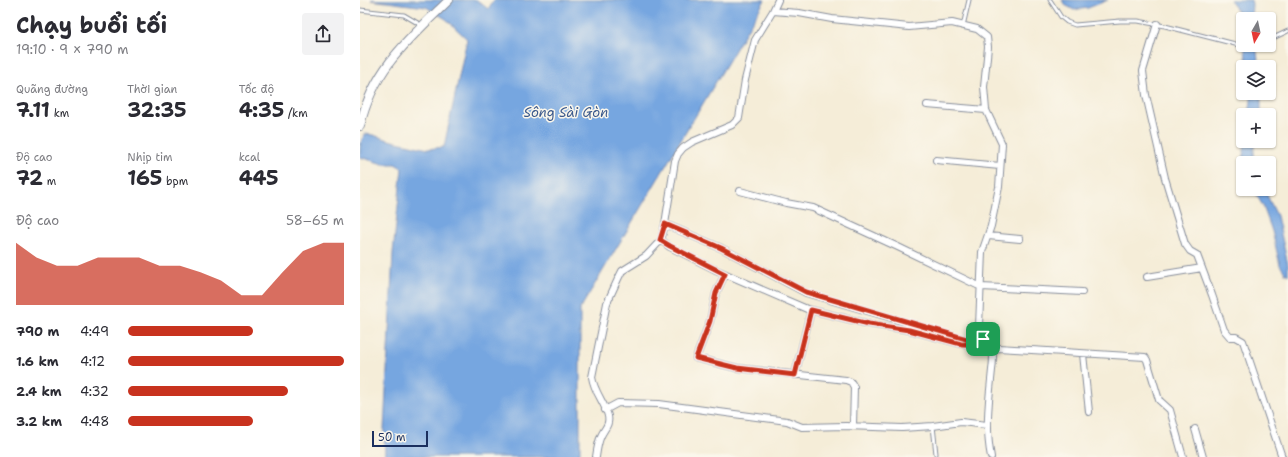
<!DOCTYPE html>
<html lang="vi">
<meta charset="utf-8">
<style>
body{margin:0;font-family:"Shantell Sans",sans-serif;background:#f2f2f3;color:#2b2b33;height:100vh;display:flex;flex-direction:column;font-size:15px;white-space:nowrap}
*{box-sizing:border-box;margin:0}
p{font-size:13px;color:#7c7c81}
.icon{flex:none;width:22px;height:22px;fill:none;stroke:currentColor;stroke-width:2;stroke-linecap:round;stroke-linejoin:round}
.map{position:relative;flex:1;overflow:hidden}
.sheet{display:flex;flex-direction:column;background:#fff;width:360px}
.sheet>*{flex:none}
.needle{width:26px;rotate:189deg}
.tools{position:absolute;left:876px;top:12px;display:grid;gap:8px}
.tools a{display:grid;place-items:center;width:40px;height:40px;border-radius:4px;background:#fff;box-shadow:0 1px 3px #0004;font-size:20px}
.scale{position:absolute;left:12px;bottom:10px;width:56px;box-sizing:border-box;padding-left:4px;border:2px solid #1b2f5e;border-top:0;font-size:11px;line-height:14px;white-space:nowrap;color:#1b2f5e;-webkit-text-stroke:3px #fbf7ec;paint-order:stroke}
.pin{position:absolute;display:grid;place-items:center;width:34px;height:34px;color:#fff;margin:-17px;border-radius:8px;box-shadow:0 2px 6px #0006}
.round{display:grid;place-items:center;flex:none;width:42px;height:42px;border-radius:4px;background:#f2f2f3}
.head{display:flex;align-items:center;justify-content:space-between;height:68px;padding:0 16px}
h1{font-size:22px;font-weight:700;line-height:30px}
.stats{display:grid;grid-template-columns:repeat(3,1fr);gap:6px;height:68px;padding:4px 16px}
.stats div{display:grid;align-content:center}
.stats b{font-size:20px;font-weight:700}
.stats small{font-size:11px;font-weight:400}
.stats p{font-size:11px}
.chart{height:112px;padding:8px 16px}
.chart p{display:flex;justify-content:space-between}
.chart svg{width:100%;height:72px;margin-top:4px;fill:#c8321e;opacity:.7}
ul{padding:0 16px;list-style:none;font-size:13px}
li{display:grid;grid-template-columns:64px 48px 1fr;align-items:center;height:30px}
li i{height:10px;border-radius:5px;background:#c8321e}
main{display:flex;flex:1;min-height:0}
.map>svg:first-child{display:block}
.water{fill:#76a6e0;stroke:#486a9f}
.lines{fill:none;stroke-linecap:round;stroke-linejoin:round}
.lane-casing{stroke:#888e9b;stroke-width:5}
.street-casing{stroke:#888e9b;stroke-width:8}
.secondary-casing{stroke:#888e9b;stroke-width:10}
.lane{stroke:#fff;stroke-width:3}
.street{stroke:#fff;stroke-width:6}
.secondary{stroke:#fff;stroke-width:8}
.route-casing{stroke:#fff;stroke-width:8}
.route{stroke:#c8321e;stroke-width:5}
.labels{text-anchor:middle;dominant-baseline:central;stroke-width:3;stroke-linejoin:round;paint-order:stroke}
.water-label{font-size:13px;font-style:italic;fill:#3b598c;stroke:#fbf7ec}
</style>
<main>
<section class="sheet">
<div class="head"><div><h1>Chạy buổi tối</h1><p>19:10 · 9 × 790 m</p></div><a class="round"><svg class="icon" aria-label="share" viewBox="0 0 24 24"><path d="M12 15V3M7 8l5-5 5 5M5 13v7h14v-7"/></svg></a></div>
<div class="stats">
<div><p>Quãng đường</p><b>7.11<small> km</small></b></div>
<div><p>Thời gian</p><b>32:35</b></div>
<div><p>Tốc độ</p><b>4:35<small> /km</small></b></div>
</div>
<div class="stats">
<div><p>Độ cao</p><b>72<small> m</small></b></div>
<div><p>Nhịp tim</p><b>165<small> bpm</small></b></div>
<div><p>kcal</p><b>445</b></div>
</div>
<div class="chart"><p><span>Độ cao</span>58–65 m</p>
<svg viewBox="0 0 160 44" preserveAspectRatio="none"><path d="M0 44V6L10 15L20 20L30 20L40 15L50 15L60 15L70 20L80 20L90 24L100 29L110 38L120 38L130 24L140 11L150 6L160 6V44z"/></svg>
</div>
<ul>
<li><b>790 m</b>4:49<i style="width:58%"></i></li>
<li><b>1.6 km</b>4:12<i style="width:100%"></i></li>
<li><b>2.4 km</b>4:32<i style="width:74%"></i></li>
<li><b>3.2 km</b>4:48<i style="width:58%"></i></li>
</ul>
</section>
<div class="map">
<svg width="928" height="457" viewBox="0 0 928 457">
<rect width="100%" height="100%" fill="#fbf7ec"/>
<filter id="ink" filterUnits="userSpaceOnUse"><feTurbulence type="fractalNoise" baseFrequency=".025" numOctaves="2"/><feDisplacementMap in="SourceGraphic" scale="8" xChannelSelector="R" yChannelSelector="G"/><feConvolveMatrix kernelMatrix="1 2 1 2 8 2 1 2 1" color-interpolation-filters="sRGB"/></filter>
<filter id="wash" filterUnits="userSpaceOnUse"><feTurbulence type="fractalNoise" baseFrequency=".012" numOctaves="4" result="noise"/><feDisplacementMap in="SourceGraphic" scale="16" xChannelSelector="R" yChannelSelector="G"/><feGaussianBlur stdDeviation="0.9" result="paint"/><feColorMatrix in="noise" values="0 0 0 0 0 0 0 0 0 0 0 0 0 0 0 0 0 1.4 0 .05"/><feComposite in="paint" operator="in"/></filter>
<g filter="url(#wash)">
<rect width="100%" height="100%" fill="#f5edd8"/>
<path class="water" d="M 11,0 L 117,0 L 128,9 L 134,0 L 405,0 L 220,309 L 220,457 L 25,457 L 24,430 L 33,253 L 42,168 L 35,164 L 23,164 L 0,157 C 0,148 0,142 5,134 L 13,135 L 32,141 L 68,149 L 84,147 L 107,39 L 86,19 L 66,7 Z
M 702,0 L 748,0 L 728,8 L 714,10 L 705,5 Z
M 870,0 L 891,0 L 892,4 L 891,19 L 883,19 L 883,36 C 881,23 879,10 870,0 Z
M 884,45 L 896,45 L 899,67 L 888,67 Z
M 891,93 L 901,93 L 901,115 L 889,115 L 891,101 Z
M 885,141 L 896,141 L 894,149 L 894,163 L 883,163 Z
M 893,189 L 904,189 L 917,216 L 928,265 L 928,275 L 925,273 L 920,265 L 912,231 L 903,206 Z"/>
</g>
<g filter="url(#ink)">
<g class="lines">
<g class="lane-casing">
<path id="lane" d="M 690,0 L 701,17 L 707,22 L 715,25 L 760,21 L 778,21 L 805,26 L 879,45 L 895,45
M 0,10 L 44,15 L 61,25
M 603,26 L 609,0
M 909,40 L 928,31
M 573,426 L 576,454"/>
</g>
<g class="street-casing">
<path id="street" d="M 413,11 L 439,13 L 472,19 L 549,27 L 592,23 L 617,29 L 627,37 L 628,47 L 624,87 L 626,110 L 642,144 L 639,187 L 631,226 L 622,252 L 619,326 L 623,339 L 633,351
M 797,24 L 783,71 L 786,95 L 805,178 L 825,244 L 830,251 L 837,255 L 852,295 L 864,330 L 870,337 L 876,337 L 883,341 L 922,457
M 567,105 L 626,110
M 576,160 L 640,166
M 380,191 L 426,203 L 453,208 L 538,247 L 621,287 L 722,292
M 305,224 L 361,248 L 446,293 L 610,341 L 623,339
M 628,236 L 660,239
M 301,240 L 310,247 L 354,269 L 447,309 L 509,324 L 549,330 L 601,344 L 628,345
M 365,274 L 356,293 L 350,321 L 336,358 L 377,368 L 486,380 L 491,382 L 494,387 L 493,426
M 787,277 L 842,268
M 723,354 L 729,412
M 435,375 L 451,310
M 245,410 L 258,403 L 299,404 L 427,421 L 442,427 L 486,426 L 542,428 L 573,426 L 601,422 L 627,425
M 835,429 L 843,457
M 236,457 C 237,450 238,442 241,436 C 244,429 250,425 248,416 C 245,403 234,392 232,377 L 247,303 L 258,279 L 262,271 L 286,256 L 301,240 L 305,224 L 315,161 L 318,154 L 323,148 L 332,142 L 372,125 L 379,118 L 385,80 L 395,40 L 413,11 L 418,0
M 631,457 C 625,427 629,400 632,370 C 633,364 633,358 633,351 L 638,348 L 785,357 L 787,360 L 799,400 L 810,410 L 823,457"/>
</g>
<g class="secondary-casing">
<path id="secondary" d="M 0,126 C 13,69 49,39 89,0"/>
</g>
<use href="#lane" class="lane"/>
<use href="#street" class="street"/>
<use href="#secondary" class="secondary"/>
</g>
</g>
<g class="lines" filter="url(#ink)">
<g class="route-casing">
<path id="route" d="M 305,224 L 361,248 L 446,292 L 610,340 L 623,339 L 628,345 L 601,344 L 549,330 L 509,324 L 451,310 L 435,375 L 377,368 L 336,358 L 350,321 L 356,293 L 365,274 L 310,246 L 300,240 Z"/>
</g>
<use href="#route" class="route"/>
</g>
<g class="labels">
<g class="water-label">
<text x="206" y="112">Sông Sài Gòn</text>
</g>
</g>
</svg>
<div class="tools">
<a><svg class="needle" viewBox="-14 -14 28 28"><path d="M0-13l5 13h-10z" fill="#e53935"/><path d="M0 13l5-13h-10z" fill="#7c7c81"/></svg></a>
<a><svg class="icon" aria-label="layers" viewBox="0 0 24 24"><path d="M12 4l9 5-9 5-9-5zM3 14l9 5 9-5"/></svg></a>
<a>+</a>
<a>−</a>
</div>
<div class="scale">50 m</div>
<div class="pin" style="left:623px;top:339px;background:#1e9e55"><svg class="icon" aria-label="arrive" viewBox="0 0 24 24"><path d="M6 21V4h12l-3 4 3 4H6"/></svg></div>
</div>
</main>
